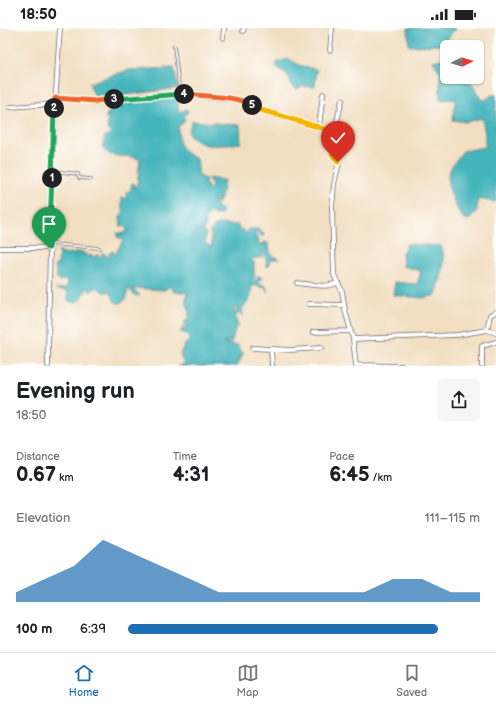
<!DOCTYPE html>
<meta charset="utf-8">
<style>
body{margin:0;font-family:"Balsamiq Sans",sans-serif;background:#f6f6f6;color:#202124;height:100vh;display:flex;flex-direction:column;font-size:15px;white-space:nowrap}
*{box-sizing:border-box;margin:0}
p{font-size:13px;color:#757577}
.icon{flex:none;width:22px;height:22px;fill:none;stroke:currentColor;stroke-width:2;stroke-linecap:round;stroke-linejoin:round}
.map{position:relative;height:338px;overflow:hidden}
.details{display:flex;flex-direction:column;background:#fff;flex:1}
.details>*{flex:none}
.needle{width:26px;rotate:85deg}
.tools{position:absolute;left:440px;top:12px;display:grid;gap:8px}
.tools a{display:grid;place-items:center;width:44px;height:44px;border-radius:6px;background:#fff;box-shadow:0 1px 3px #0004;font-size:20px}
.pin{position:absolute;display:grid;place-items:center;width:34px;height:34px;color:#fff;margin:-41px -17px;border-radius:50% 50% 50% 0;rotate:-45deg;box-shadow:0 0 4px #0007}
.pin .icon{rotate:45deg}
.km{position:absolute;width:20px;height:20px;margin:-10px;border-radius:50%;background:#222;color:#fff;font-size:11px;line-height:20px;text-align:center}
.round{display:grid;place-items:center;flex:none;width:42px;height:42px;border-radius:6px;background:#f6f6f6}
.summary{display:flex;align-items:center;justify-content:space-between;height:68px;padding:0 16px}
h1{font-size:22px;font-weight:800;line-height:30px}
.figures{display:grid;grid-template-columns:repeat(3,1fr);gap:6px;height:68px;padding:4px 16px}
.figures div{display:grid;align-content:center}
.figures b{font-size:20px;font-weight:800}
.figures small{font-size:11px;font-weight:400}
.figures p{font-size:11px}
.chart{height:112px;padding:8px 16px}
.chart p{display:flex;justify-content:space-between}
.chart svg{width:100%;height:72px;margin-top:4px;fill:#1f6fb2;opacity:.7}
ul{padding:0 16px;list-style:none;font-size:13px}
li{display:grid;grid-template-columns:64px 48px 1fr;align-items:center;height:30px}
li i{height:10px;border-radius:5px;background:#1f6fb2}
.status{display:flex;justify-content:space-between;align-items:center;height:28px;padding:0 20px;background:#fff;direction:ltr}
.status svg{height:11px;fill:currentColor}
.tabs{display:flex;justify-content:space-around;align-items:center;height:56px;border-top:1px solid #e0e0e0;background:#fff;font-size:11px;color:#757577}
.tabs a{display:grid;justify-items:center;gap:2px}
.tabs .on{color:#1f6fb2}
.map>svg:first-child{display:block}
.water{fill:#45b5bc;stroke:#346c7c}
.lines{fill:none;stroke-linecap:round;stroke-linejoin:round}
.lane-casing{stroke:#6b646a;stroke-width:3.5}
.street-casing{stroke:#6b646a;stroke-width:5.5}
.lane{stroke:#fff;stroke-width:2}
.street{stroke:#fff;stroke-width:4}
.split-1-casing{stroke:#fff;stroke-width:8}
.split-2-casing{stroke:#fff;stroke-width:8}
.split-3-casing{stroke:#fff;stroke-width:8}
.split-4-casing{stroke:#fff;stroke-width:8}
.split-5-casing{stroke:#fff;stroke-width:8}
.split-6-casing{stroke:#fff;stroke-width:8}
.split-7-casing{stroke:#fff;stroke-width:8}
.split-1{stroke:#22a559;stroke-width:5}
.split-2{stroke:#22a559;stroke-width:5}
.split-3{stroke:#f0652b;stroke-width:5}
.split-4{stroke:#22a559;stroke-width:5}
.split-5{stroke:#f0652b;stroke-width:5}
.split-6{stroke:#f5b400;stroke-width:5}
.split-7{stroke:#f5b400;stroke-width:5}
</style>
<div class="status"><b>18:50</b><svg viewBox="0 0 49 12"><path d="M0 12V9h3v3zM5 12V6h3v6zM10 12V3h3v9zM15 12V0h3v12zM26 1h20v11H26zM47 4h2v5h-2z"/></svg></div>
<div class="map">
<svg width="496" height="338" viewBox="0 0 496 338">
<rect width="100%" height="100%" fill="#fff"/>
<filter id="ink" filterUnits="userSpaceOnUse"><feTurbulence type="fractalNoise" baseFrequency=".025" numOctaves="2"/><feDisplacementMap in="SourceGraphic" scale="8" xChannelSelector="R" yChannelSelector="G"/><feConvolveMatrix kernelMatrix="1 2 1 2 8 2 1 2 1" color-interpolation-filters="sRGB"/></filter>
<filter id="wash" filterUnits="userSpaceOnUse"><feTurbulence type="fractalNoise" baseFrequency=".012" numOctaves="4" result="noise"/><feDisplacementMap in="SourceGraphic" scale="16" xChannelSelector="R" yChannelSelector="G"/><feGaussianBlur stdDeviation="0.9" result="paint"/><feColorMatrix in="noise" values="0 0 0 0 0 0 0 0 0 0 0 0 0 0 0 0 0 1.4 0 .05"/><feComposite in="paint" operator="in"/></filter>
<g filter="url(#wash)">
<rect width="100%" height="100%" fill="#f2dfc1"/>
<path class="water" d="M 408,0 L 456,0 L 442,17 L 409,18 Z
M 447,26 L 447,49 L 468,49 L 481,71 L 485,72 L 492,67 L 496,67 L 496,174 L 478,171 L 477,183 L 470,191 L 465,192 C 460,186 457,181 454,173 C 443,148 447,144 463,123 L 485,119 L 485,106 L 482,90 L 466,94 L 453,92 L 454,79 L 456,71 L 440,72 L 440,45 L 433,33 L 442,31 Z
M 289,31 L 299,37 L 317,42 L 315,59 L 303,58 L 297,61 L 292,58 L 287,46 L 277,39 L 277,34 Z
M 174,40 L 178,60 L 104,70 L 95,69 L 89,55 L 129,42 Z
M 179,67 L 181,70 L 178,73 L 178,80 L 181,84 L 187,81 L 188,84 L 183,88 L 185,91 L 183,95 L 178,98 C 179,118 179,122 197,131 L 199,148 L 206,151 L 205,155 L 210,162 L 212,158 L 208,150 L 224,152 L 221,171 L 218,175 L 215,171 L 213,175 L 216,174 L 215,178 L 222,182 L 222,187 L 209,186 L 204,192 L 207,195 L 203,203 L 206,205 L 205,216 L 212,219 L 211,205 L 209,204 L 217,196 L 238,197 L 239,202 L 243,201 L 247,206 L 249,201 L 257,201 L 265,207 L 261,208 L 257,204 L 255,206 L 259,212 L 258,216 L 262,219 L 264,214 L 268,215 L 271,227 L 279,231 L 270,231 L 269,238 L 267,239 L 266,230 L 262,224 L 261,226 L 263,229 L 251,231 L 252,235 L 254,233 L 254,253 L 257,253 L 257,248 L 261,249 L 262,252 L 259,252 L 259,256 L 265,257 L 268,264 L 265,260 L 252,257 L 250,271 L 242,281 L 242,288 L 240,284 L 237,287 L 237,279 L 234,280 L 238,298 L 235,301 L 232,313 L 223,315 L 238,317 L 243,326 L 237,338 L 178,338 L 184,336 L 180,327 L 184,317 L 190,312 L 187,306 L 181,304 L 183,299 L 187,302 L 184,294 L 188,292 L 189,281 L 186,274 L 187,264 L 174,264 L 170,258 L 165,262 L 133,260 L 140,268 L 134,267 L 128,260 L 126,271 L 119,276 L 114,273 L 111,264 L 104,264 L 97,259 L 90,264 L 88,259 L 81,271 L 74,275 L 68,273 L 68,263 L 56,261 L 66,260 L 68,254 L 66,251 L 59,253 L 57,250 L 55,237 L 58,236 L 59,223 L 62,226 L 72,225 L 75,228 L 75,224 L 83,224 L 90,230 L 90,227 L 95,229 L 97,226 L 101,230 L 102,225 L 111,229 L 109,225 L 113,223 L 115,227 L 123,212 L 117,209 L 118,205 L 122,205 L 123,207 L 123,205 L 128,203 L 122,196 L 121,199 L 120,189 L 124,183 L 122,178 L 122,169 L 126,171 L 127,164 L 130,163 L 132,155 L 135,156 L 134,160 L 137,157 L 140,132 C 127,124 112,134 102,119 L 105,109 L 111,105 L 107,101 L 108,91 L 105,89 L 111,81 L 109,74 L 114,72 L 123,74 L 135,70 Z
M 192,93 L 240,97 L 241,115 C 221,117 208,122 190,109 L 188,104 Z
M 407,216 L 441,218 C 448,233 440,252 436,267 L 423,270 L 393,267 L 395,254 L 415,256 L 418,254 L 421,243 L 403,238 L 402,225 Z"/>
</g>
<g filter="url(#ink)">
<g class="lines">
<g class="lane-casing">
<path id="lane" d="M 174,18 L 180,66
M 53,143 L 78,146 L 79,150 L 91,151
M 51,216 L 99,220"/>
</g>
<g class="street-casing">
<path id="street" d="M 243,3 L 244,0
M 223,10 L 224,0
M 330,22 L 332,0
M 55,70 L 96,73 L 180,66 L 231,71 L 248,74 L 261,82 L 333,104 L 334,111 L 332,126 L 339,134 L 334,156 L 332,180 L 334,247 L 342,263 L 345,282 L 353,311 L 356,338
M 10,79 L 55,76
M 319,99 L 323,66
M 334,106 L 342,72
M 0,220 L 49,220
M 297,255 C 309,256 328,261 338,254
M 309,276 L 344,277
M 496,284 L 490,287 L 487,302 L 496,305
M 313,304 L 350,303
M 353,311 L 457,307 L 487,302
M 252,320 L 291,322 L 321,320
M 271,321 L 272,338
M 356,337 L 402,338
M 48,338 C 49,225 52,113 60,0
M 482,338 L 482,318 L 496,314"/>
</g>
<use href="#lane" class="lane"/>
<use href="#street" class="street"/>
</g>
</g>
<g class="lines" filter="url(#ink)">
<g class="split-1-casing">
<path id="split-1" d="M 49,220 L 52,150"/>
</g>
<g class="split-2-casing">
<path id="split-2" d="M 52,150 L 54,80"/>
</g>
<g class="split-3-casing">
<path id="split-3" d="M 54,80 L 55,70 L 96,73 L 114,71"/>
</g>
<g class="split-4-casing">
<path id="split-4" d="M 114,71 L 184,66"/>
</g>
<g class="split-5-casing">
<path id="split-5" d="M 184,66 C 202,68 238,68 252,77"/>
</g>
<g class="split-6-casing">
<path id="split-6" d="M 252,77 L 261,82 L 318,99"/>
</g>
<g class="split-7-casing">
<path id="split-7" d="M 318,99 L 333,104 L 334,111 L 332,126 L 338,134"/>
</g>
<use href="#split-1" class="split-1"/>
<use href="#split-2" class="split-2"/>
<use href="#split-3" class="split-3"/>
<use href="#split-4" class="split-4"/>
<use href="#split-5" class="split-5"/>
<use href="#split-6" class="split-6"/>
<use href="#split-7" class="split-7"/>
</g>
</svg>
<div class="tools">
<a><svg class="needle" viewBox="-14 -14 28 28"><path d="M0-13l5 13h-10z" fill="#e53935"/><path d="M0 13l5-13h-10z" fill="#757577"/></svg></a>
</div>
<div class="pin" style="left:49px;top:220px;background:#1e9e55"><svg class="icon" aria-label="arrive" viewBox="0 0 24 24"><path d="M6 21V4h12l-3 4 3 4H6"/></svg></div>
<div class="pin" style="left:338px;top:134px;background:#d93025"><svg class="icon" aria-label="check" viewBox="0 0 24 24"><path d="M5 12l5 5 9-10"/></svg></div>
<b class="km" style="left:52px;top:150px">1</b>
<b class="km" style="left:54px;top:80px">2</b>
<b class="km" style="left:114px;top:71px">3</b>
<b class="km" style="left:184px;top:66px">4</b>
<b class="km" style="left:252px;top:77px">5</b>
</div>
<section class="details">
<div class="summary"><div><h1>Evening run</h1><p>18:50</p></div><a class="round"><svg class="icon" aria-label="share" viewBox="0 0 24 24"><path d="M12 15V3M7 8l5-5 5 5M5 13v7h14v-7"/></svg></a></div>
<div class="figures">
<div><p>Distance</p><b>0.67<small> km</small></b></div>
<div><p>Time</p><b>4:31</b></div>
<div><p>Pace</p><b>6:45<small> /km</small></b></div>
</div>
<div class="chart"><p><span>Elevation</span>111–115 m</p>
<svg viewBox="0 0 160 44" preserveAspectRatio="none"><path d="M0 44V38L10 30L20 22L30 6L40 14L50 22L60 30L70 38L80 38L90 38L100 38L110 38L120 38L130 30L140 30L150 38L160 38V44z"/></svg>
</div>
<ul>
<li><b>100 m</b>6:39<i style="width:88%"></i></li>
</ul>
</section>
<nav class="tabs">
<a class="on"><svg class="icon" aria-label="home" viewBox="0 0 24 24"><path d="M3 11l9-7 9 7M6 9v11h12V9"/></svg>Home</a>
<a><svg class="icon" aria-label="map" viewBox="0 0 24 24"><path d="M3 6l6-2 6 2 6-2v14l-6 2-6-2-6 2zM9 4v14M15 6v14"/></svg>Map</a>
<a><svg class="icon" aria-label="saved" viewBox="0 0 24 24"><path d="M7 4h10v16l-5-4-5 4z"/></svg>Saved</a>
</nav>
